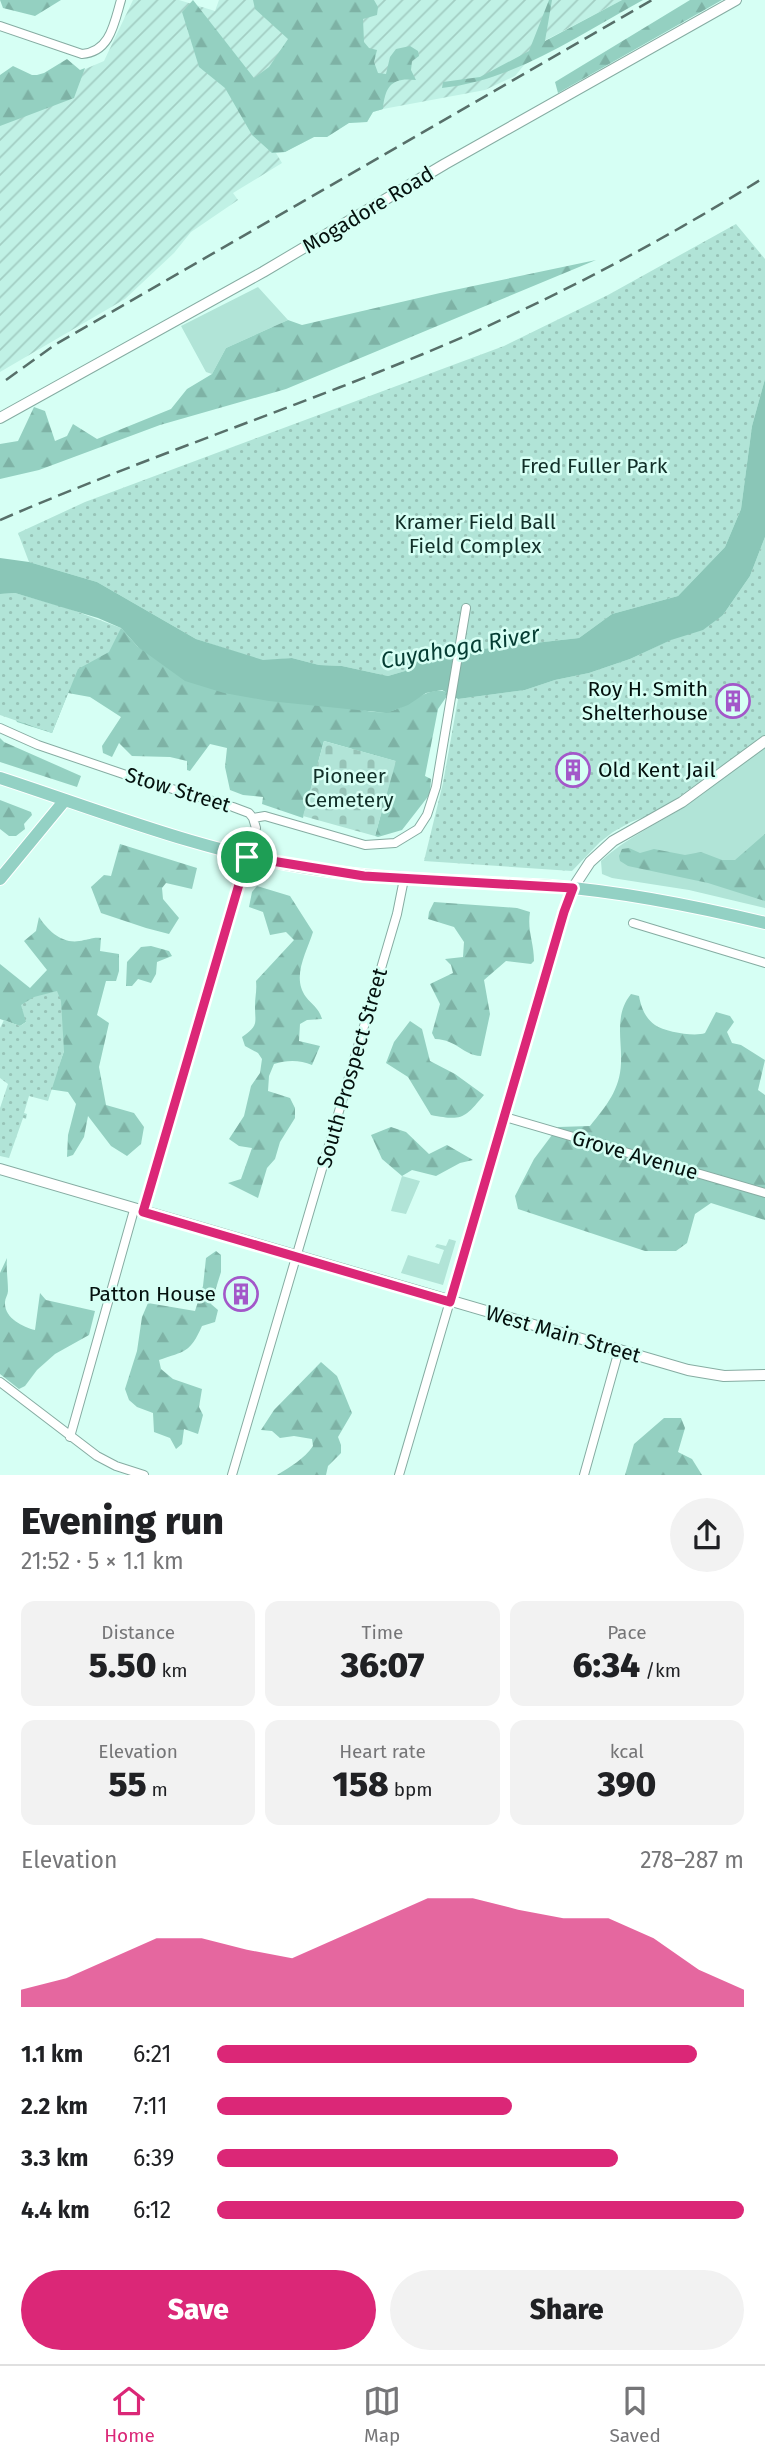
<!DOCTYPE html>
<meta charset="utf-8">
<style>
body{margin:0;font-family:"Fira Sans",sans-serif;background:#f2f2f2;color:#202124;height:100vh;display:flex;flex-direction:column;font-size:26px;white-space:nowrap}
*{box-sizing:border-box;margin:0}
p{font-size:23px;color:#757577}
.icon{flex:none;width:38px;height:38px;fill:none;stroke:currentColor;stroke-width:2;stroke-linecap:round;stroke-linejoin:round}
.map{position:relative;height:1475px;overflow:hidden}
.side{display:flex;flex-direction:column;background:#fff;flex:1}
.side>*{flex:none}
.pin{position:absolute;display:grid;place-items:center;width:60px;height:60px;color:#fff;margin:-30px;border:4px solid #fff;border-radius:50%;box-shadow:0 2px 7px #0007}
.round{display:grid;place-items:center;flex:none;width:74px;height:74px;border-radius:37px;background:#f2f2f2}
.head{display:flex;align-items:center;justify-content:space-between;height:119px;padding:0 21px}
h1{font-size:38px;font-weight:800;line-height:52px}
.metrics{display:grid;grid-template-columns:repeat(3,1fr);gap:10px;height:119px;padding:7px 21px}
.metrics div{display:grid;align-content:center;border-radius:14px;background:#f2f2f2;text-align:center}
.metrics b{font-size:35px;font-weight:800}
.metrics small{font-size:19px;font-weight:400}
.metrics p{font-size:19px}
.chart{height:196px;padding:14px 21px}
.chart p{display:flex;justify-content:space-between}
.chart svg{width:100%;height:126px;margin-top:7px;fill:#db2777;opacity:.7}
.cta{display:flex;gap:14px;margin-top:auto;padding:14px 21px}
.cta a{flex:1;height:80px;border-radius:42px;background:#db2777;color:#fff;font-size:28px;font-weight:800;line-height:80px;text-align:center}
.cta a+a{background:#f2f2f2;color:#202124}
ul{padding:0 21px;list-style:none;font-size:23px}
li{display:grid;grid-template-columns:112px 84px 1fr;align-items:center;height:52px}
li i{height:18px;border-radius:9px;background:#db2777}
.tab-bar{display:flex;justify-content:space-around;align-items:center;height:98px;border-top:2px solid #e0e0e0;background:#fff;font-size:19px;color:#757577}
.tab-bar a{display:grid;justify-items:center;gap:4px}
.tab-bar .selected{color:#db2777}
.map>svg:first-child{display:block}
.industrial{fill:url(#industrial-furrows)}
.grass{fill:#b1e4d7}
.forest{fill:url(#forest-firs)}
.cemetery{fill:url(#cemetery-stones)}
.park{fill:url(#park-dots)}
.water{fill:#8ac6b7}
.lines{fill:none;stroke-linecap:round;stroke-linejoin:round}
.street-casing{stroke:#86aca2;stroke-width:10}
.secondary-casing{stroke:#86aca2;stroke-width:12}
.primary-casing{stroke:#fff;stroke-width:14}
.street{stroke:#fff;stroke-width:8}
.secondary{stroke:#fff;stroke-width:10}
.primary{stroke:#93d1c4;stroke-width:12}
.rail{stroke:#576f69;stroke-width:2.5;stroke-dasharray:14 7;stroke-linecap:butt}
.route-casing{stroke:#fff;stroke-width:14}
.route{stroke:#db2777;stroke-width:9}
.labels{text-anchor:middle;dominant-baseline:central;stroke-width:5;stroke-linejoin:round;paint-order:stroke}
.street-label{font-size:21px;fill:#04110e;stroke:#d6fff4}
.park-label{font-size:21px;fill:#112f28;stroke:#d6fff4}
.poi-label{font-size:21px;fill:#04110e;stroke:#d6fff4;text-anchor:end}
.water-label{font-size:23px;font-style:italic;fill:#053d33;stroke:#d6fff4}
</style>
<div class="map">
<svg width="765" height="1475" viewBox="0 0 765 1475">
<defs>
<pattern id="industrial-furrows" width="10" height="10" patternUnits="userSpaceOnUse" patternTransform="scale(1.75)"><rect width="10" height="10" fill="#c0f1e5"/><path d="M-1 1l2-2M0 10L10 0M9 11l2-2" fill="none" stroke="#a3cec3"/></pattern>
<pattern id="forest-firs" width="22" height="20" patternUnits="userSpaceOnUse" patternTransform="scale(1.75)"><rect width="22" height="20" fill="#94d0c1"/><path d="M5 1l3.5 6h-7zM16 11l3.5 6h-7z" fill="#7eb2a5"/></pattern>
<pattern id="cemetery-stones" width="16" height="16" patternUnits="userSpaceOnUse" patternTransform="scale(1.75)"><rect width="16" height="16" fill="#b1e4d7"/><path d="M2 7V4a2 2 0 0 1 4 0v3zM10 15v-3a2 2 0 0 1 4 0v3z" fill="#97c3b7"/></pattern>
<pattern id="park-dots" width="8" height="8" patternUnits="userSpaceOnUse" patternTransform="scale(1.75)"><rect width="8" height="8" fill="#b1e4d7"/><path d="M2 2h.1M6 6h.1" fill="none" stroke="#97c3b7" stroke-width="1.8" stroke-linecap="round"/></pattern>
</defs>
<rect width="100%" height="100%" fill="#d6fff4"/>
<path class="industrial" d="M 133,0 L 179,0 L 215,11 L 219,0 L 622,0 L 544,41 L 515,76 L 485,90 L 383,109 L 373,112 L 367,122 L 348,123 L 327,137 L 314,137 L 285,152 L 276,153 L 282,163 L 233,193 L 238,200 L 191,232 L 174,253 L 125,299 L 0,372 L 0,103 L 3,104 L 104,61 Z"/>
<path class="grass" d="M 258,287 L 288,320 L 226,348 L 212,374 L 206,372 L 181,326 Z
M 765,746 L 765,908 L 689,890 L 612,878 L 602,874 L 601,861 C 627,837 658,824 687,805 C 714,787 739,765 765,746 Z
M 402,1176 L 420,1181 L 406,1214 L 391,1211 Z
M 449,1239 L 456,1241 L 443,1285 L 401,1273 L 408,1255 L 439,1264 L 444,1250 L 435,1247 L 437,1244 L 446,1246 Z"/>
<path class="forest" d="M 0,0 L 61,0 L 35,16 L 3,8 Z
M 193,0 L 254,78 L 269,67 L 288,39 L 255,9 L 253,0 L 374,0 L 378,7 L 377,15 L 363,19 L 364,42 L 369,48 L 377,50 L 374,62 L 378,73 L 386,74 L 390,57 L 396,49 L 410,46 L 418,51 L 419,56 L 412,61 L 411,70 L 416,80 C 393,77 385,85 383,109 L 373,112 L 367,122 L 349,123 L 327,137 L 314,137 L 285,152 L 272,153 L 252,135 L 225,88 L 199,67 L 182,12 Z
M 549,0 L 552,0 L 545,41 L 622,0 L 643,0 C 579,35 516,80 442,88 L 443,82 L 480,77 L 529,51 Z
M 690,0 L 722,0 L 558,93 L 555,82 Z
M 67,59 L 80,70 L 85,68 L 74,98 L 0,126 L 0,75 L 13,66 L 32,75 L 37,75 L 44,73 Z
M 596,260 L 286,389 L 160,425 L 39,470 L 0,479 L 0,444 L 18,441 L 34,407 L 45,411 L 55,441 L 67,436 L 73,424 L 97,439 L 171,409 L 187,389 L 212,374 L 226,348 L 288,320 L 302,325 L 440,293 Z
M 121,628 L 138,647 L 357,709 C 367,711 381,714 391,711 C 411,706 428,684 449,693 L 438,709 L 425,776 L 431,779 L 430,794 L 402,830 L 378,837 L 375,836 L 395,761 L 324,741 L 303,818 L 262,804 L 263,797 L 243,795 L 230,790 L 225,767 L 227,748 L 210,744 L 190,771 L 187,770 L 187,761 L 170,757 L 132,756 L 119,743 L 112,757 L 103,753 L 102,746 L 121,717 L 90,697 L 68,693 L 52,733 L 17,722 L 13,714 Z
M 0,738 L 4,742 L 81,776 L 77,787 L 0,762 Z
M 0,800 L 31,812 L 32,815 L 24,824 L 25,829 L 16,836 L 9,836 L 0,829 Z
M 765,834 L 765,901 L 708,883 L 628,866 L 620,861 L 619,856 L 622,849 L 629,848 L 640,853 L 654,849 L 685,855 L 701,852 L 722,860 L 735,860 Z
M 120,844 L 197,868 L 192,889 L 166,883 L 162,888 L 163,899 L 179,918 L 169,934 L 146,928 L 101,913 L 91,887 L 104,875 L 111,876 Z
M 257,886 L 290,896 L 313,932 C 307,952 291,977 306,997 C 312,1005 319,1008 322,1019 L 307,1020 L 300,1024 L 299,1041 L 320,1046 L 312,1065 C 300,1060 287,1060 274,1064 L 269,1076 L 268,1091 L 290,1098 L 295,1108 L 295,1118 L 280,1142 L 275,1159 L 267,1168 L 258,1198 L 228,1183 L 241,1179 L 252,1148 L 239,1146 L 229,1139 L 244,1116 L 251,1086 L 260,1073 L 262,1059 L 258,1053 L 245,1046 L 242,1037 C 259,1025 255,1024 255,1006 C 255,997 257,991 256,981 L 294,940 L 286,932 L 270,935 L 263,912 L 249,907 L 252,892 Z
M 434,902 L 517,908 L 530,912 C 527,931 534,942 534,961 L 531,964 L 506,961 L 484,980 L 490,1014 L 481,1056 C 462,1055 458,1040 435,1039 L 432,1033 L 440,1004 L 430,984 L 453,973 L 451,965 L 445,959 L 463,957 L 464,942 L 454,927 L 428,919 L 429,912 Z
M 39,917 C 49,932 64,946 84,940 C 92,939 93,937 101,938 L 100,951 L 119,954 L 119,971 L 116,981 L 106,981 L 97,1015 L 109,1023 L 99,1067 L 106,1105 L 134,1113 L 144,1127 L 141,1144 L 127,1156 L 111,1146 L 88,1116 L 84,1137 L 73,1155 L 67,1157 L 68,1135 L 76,1104 L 68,1092 L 8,1083 L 60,1062 L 64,1051 L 26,1022 L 20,1026 L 0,1019 L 0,964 L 30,988 L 47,970 L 24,941 L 36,931 Z
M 151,946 L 169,951 L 172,956 L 157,962 L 156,974 L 151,983 L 138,979 L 132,986 L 126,986 L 127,962 L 141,947 Z
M 631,994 L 639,996 C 641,1007 645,1018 655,1025 C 665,1032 695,1037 705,1033 L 716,1012 L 730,1016 L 734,1022 L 727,1032 L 732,1043 L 741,1045 L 765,1060 L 758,1090 L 765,1095 L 765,1220 L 711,1203 L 695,1214 L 687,1243 L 676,1251 L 645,1251 L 518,1209 L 515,1196 L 534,1159 L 558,1127 L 590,1126 C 606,1106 620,1090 621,1063 C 622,1039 614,1015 631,994 Z
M 410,1021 L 422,1029 L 430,1061 L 455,1074 L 484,1095 C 464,1119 462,1121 431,1115 L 408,1077 L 386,1063 L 394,1042 Z
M 391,1127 L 406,1132 L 429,1154 L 447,1145 L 473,1160 L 460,1163 L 436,1176 L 412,1170 L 402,1176 L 382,1159 L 371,1135 Z
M 216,1251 L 221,1255 L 221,1272 L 211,1304 L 218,1310 L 215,1322 L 202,1326 C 190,1353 185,1351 159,1360 L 161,1369 L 173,1379 L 202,1389 L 199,1407 L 203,1415 L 198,1434 L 184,1429 L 182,1444 L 176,1449 L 170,1438 L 154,1432 L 153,1413 L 137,1407 L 129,1400 L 125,1389 L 137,1351 L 142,1317 L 148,1303 L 195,1311 L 203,1286 L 206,1258 Z
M 7,1258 C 6,1269 8,1280 8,1291 C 8,1295 5,1298 5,1302 C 4,1318 23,1327 35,1330 L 40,1293 L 46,1300 L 95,1311 L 89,1335 L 55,1354 L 37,1370 L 25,1386 L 19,1389 L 0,1374 L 0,1273 Z
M 321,1362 L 337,1376 L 352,1413 L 338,1437 L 341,1445 L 341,1453 L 328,1466 L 326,1475 L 277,1475 C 290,1467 304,1459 313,1446 L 312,1439 L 294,1436 L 280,1438 L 272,1431 L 261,1430 L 274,1410 Z
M 664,1418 L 681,1418 L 685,1428 L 678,1452 L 692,1459 L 702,1475 L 625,1475 L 634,1444 Z"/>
<path class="cemetery" d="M 324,741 L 396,761 L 375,836 L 303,816 Z"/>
<path class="park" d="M 736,224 L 765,259 L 765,379 L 752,426 L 741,509 L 725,547 L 678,596 L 612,614 L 579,638 L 421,656 L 405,671 L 388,676 L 342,666 L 319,665 L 292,658 L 263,661 L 196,639 L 97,582 L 29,562 L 18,533 L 85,502 L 504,346 L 608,295 Z
M 765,537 L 765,735 L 659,811 L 631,822 L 613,832 L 600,842 L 572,871 L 424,861 L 443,783 L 458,699 L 525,690 L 555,680 L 589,673 L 630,659 L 723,615 L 750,576 Z
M 15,593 L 67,608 L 121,628 L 109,652 L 78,669 L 52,733 L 0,715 L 0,594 Z
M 57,991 L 61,1001 L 64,1051 L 48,1101 L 29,1096 L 24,1113 L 27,1114 L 26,1119 L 23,1118 L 9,1158 L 0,1156 L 0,1108 L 8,1084 L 0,1078 L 0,1028 L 4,1020 L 20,1026 L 26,1022 L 21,1005 L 34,997 Z"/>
<path class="water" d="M 765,379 L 765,537 L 750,576 L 723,615 L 703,630 L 671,640 L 630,659 L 589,673 L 555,680 L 525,690 L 458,699 L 442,690 L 426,693 L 408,705 L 387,713 L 269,701 L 224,693 L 185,681 L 138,647 L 121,628 L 98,618 L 15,593 L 0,594 L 0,558 L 29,562 L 97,582 L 196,639 L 263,660 L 292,658 L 319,665 L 342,666 L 388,676 L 405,671 L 421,656 L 579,638 L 612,614 L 678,596 L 725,547 L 741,509 L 752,426 Z"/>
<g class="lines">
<g class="street-casing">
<path id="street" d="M 0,26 L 82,54 C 110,52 114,24 121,0
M 0,728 L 38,745 L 132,777 L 233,807 L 249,813 L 253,818 L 265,816 L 365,845 L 395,843 L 418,829 L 427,815 L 436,787 L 466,608
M 633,923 L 765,963
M 505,1117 L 765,1193
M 143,1212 L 253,839 L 256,828 L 253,818
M 0,1382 L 97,1456 L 116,1466 L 144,1475
M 70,1437 L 134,1210
M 232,1475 L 397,914 L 404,879
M 399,1475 L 564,912 L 573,888
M 584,1475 L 619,1350"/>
</g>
<g class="secondary-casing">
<path id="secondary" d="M 0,418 L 263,272 L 445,164 L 736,0
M 573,888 L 590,862 L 613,841 L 682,802 L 765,741
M 0,1169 L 688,1370 L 724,1376 L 765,1375"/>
</g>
<g class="primary-casing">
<path id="primary" d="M 0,778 C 104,812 206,853 314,869 C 393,881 472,881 552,886 C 624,892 695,906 765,923
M 0,879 L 65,800"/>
</g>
<use href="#street" class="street"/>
<use href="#secondary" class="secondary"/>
<use href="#primary" class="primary"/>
<path class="rail" d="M 6,380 L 56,344 L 652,0
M 0,520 C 139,460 283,412 423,354 C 542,305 656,245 765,177"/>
</g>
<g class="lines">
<g class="route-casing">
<path id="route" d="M 247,857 L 364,876 L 573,888 L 564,912 L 450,1302 L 143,1212 Z"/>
</g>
<use href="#route" class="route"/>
</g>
<defs>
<g id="building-ring" transform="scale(1.75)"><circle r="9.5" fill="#d6fff4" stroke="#a357c9" stroke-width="1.5"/><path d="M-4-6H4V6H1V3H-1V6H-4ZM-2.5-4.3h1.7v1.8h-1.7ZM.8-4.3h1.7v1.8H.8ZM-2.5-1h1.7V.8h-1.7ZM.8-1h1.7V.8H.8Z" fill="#a357c9"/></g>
</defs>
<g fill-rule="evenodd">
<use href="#building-ring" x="733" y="701"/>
<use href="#building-ring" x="573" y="770"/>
<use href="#building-ring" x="241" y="1294"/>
</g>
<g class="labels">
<g class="street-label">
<text transform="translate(368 210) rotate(-31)">Mogadore Road</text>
<text transform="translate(178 790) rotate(17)">Stow Street</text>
<text transform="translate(352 1068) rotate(-74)">South Prospect Street</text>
<text transform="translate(635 1155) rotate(16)">Grove Avenue</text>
<text transform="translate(563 1334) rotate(16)">West Main Street</text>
</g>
<g class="park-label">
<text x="594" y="466">Fred Fuller Park</text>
<text x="475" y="522">Kramer Field Ball<tspan x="475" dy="24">Field Complex</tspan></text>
<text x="349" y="776">Pioneer<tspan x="349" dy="24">Cemetery</tspan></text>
</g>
<g class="poi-label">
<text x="708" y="689">Roy H. Smith<tspan x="708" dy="24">Shelterhouse</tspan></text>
<text x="598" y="770" text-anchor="start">Old Kent Jail</text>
<text x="216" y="1294">Patton House</text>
</g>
<g class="water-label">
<text transform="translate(460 647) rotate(-10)">Cuyahoga River</text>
</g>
</g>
</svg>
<div class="pin" style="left:247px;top:857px;background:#1e9e55"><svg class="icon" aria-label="arrive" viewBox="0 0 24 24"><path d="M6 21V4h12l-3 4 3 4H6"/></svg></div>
</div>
<section class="side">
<div class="head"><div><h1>Evening run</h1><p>21:52 · 5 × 1.1 km</p></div><a class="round"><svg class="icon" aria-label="share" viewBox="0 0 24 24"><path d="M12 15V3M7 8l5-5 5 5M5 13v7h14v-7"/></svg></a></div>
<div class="metrics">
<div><p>Distance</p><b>5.50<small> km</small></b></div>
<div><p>Time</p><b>36:07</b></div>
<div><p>Pace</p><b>6:34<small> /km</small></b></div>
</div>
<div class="metrics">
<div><p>Elevation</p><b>55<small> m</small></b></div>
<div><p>Heart rate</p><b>158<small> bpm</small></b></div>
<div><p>kcal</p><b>390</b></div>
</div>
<div class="chart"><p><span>Elevation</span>278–287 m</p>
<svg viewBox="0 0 160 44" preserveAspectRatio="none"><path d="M0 44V38L10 34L20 27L30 20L40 20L50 24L60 27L70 20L80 13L90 6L100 6L110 10L120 13L130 13L140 20L150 31L160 38V44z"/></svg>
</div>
<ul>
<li><b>1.1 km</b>6:21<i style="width:91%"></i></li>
<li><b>2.2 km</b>7:11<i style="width:56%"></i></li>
<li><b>3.3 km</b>6:39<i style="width:76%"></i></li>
<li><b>4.4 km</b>6:12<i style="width:100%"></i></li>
</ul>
<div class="cta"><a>Save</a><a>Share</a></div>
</section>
<nav class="tab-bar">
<a class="selected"><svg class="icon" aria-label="home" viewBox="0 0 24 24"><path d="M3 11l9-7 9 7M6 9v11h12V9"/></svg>Home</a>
<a><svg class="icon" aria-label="map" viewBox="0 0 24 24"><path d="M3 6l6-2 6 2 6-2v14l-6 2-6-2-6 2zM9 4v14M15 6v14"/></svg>Map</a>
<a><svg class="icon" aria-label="saved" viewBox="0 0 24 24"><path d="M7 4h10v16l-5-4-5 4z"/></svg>Saved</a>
</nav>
